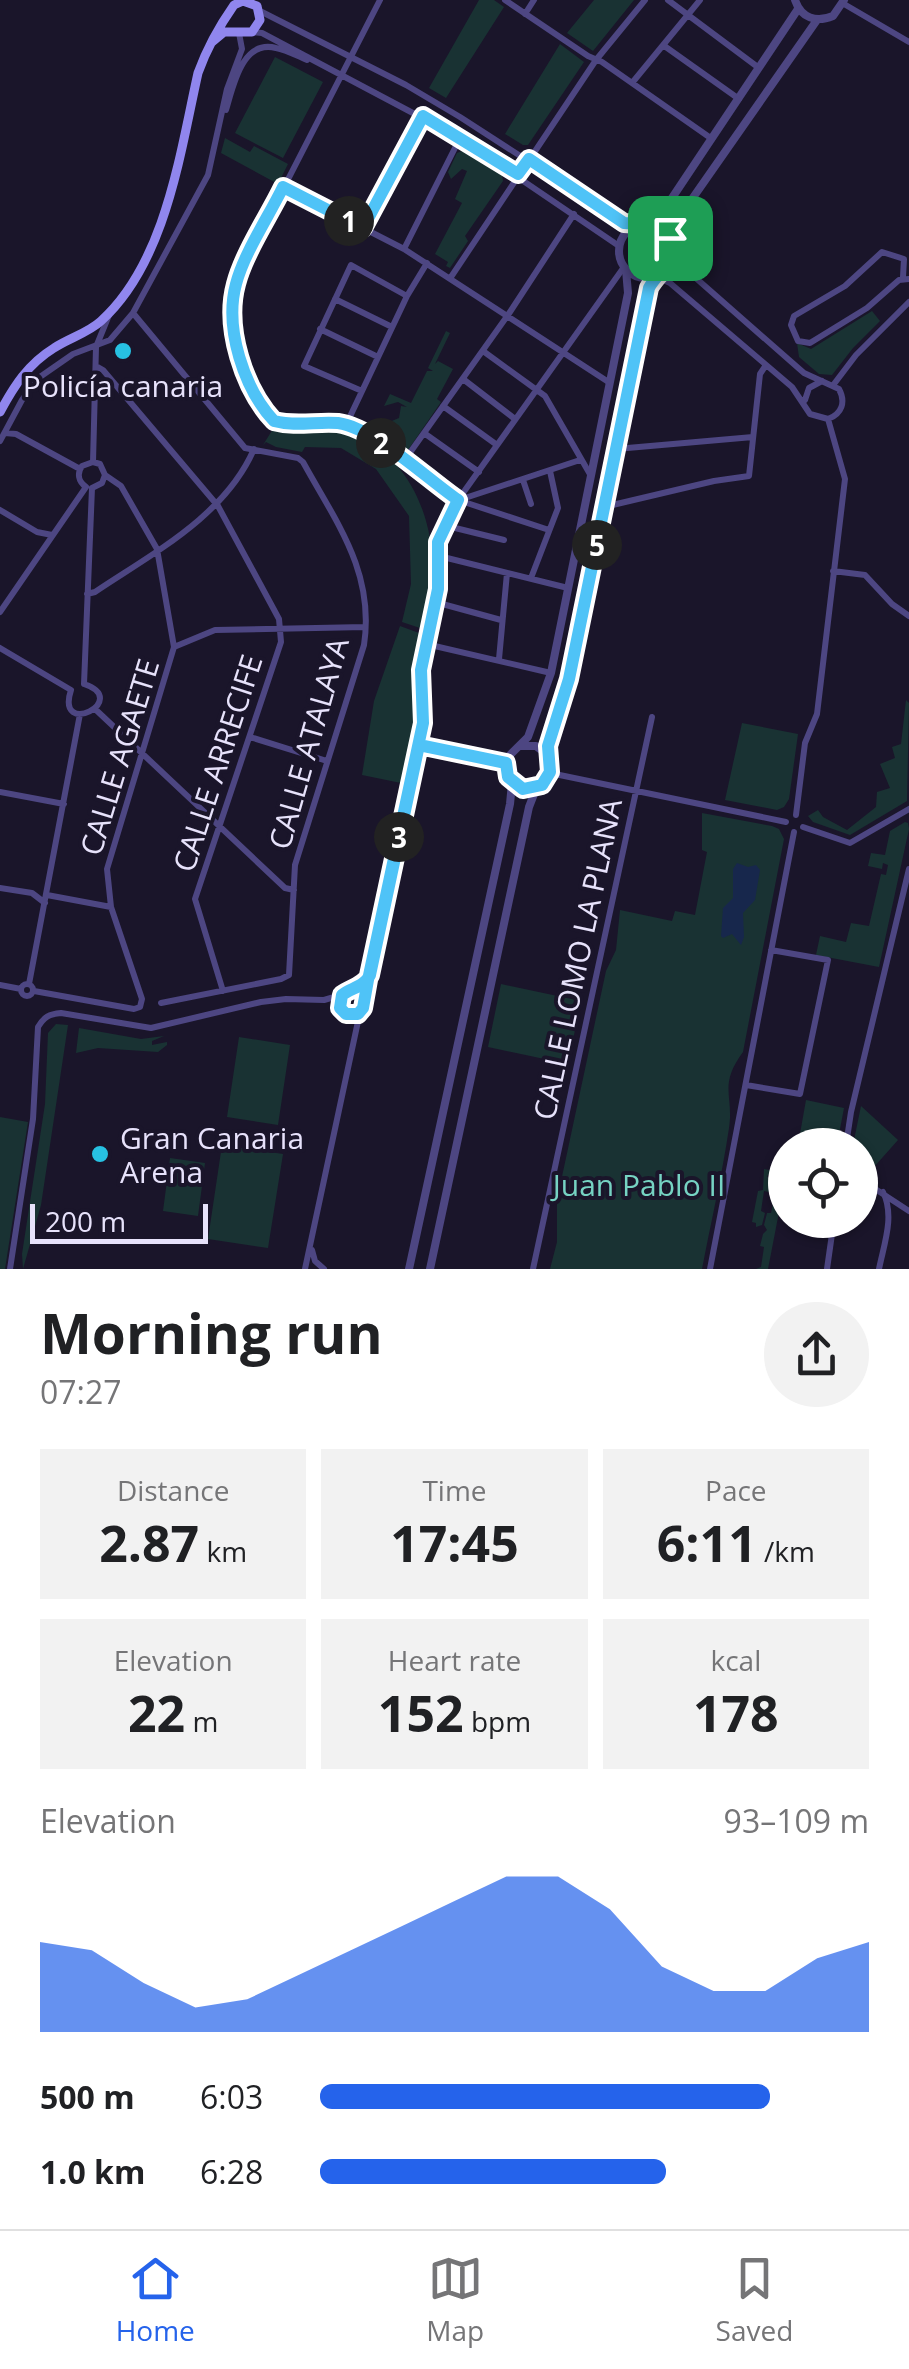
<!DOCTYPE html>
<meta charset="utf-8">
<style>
body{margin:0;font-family:"Open Sans",sans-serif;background:#f2f2f2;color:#202124;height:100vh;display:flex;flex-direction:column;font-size:38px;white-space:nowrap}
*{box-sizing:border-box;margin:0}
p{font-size:32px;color:#757577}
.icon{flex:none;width:55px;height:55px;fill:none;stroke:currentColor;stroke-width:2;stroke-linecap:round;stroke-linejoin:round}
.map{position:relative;height:1269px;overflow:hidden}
.panel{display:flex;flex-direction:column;background:#fff;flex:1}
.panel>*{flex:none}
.fabs{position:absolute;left:768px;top:1128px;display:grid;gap:20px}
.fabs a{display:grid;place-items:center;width:110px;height:110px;border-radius:50%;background:#fff;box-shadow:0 2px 8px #0004;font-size:50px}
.scale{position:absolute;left:30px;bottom:25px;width:178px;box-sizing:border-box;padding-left:10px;border:5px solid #e7e2fb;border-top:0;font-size:28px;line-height:35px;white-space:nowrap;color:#e7e2fb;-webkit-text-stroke:8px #1a152a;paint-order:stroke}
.pin{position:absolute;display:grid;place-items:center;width:85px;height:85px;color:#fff;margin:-42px;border-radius:20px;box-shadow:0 5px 15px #0006}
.km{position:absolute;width:50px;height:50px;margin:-25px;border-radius:50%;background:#222;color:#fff;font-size:28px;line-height:50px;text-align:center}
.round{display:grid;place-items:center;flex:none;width:105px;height:105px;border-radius:52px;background:#f2f2f2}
.headline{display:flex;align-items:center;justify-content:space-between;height:170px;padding:0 40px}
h1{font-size:55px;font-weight:700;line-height:75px}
.stats{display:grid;grid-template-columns:repeat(3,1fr);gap:15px;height:170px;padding:10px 40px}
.stats div{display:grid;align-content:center;border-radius:0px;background:#f2f2f2;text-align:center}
.stats b{font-size:50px;font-weight:700}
.stats small{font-size:28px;font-weight:400}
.stats p{font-size:28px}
.chart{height:280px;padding:20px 40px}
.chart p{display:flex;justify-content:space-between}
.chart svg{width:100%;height:180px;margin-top:10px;fill:#2563eb;opacity:.7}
ul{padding:0 40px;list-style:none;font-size:32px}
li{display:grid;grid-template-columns:160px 120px 1fr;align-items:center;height:75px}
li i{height:25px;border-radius:12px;background:#2563eb}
.menu{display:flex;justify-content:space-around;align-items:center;height:140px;border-top:2px solid #e0e0e0;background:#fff;font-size:28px;color:#757577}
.menu a{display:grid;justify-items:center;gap:5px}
.menu .selected{color:#2563eb}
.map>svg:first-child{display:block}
.green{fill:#193233}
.water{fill:#17274c}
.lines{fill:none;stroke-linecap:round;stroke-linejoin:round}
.minor{stroke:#4d4682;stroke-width:6}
.tertiary{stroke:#4d4682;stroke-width:8}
.secondary{stroke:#9086ee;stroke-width:9}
.route-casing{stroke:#fff;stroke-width:20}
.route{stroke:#4fc3f7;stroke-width:12}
.poi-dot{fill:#27c1e2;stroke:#1a152a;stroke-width:4}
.labels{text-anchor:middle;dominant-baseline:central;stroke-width:8;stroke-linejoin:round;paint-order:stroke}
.poi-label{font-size:30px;fill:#e7e2fb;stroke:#1a152a}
.street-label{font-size:30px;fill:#e7e2fb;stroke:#1a152a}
.park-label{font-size:30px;fill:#76d3c3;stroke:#1a152a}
</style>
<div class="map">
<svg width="909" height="1269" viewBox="0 0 909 1269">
<rect width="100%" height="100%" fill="#1a152a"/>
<path class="green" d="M 479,0 L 494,0 L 504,7 L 446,98 L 429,88 Z
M 594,0 L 634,0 L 593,51 L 567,33 Z
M 560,44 L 584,62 L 528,145 L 523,145 L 505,134 Z
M 275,57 L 323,82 L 283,158 L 235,133 Z
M 225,138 L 250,152 L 254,146 L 288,164 L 278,184 L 221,153 Z
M 462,151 L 502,175 L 503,181 L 465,236 L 468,241 L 450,268 L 446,266 L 448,262 L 435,254 L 462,203 L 455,199 L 467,171 L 462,169 L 451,179 L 448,172 L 457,153 Z
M 872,311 L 880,321 L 853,348 L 832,375 L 819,374 L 799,357 L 797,343 L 811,349 Z
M 446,331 L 450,333 L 435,364 L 438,361 L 453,369 L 437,399 L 441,402 L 408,450 L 401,451 L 375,432 L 382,425 L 399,418 L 401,406 L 407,407 L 398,402 L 384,406 L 390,394 L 411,403 L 427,371 L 433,371 L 428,368 Z
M 273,429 C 298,437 326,427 351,435 C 411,454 437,525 432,582 C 430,598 424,613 420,628 L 402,622 L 411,584 L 409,516 L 376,469 L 341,448 L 305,447 L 302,452 L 276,447 L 266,442 L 263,445 Z
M 400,626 L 419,633 L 413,670 L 414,726 L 401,783 L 362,775 L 374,701 Z
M 906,700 L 909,703 L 907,801 L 850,835 L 813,822 L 808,816 L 818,810 L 823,817 L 847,830 L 876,807 L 877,792 L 890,788 L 880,764 L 895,758 L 892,747 L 901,744 Z
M 742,723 L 798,734 L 789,799 L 784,807 L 777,810 L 725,800 Z
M 702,813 L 772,826 L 779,829 L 784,839 L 743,1052 C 718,1086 734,1095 729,1128 C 722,1175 711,1222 702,1269 L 550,1269 L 557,1242 L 557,1200 L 606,971 L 616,950 L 620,910 L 672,921 L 675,911 L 695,915 L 707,852 L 702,850 Z
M 905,822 L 908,823 L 909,829 L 879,967 L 816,955 L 820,936 L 846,942 L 851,923 L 869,926 L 881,874 L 886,875 L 888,865 L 883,863 L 882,869 L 868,866 L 871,853 L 885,855 L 890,831 Z
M 501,984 L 581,1001 L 568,1064 L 488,1047 Z
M 56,1024 L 68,1025 L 41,1205 L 23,1269 L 22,1254 L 45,1104 L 48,1033 Z
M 79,1028 L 141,1039 L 164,1036 L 152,1041 L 152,1045 L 167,1042 L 167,1045 L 158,1052 L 98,1048 L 76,1053 Z
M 239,1037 L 290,1045 L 278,1125 L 227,1117 Z
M 806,1100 L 844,1108 L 837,1145 L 798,1145 Z
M 861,1106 L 898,1140 L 866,1176 L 860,1173 L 860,1145 L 853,1145 Z
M 0,1117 L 28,1122 L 5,1269 L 0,1269 Z
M 222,1145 L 283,1154 L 268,1248 L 208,1239 Z
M 170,1158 L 205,1163 L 198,1216 L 163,1211 Z
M 764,1169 L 785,1173 L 785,1181 L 768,1269 L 756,1269 L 761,1267 L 764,1247 L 760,1246 L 763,1234 L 767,1230 L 764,1225 L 767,1213 L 771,1213 L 775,1194 L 771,1192 L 773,1182 L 777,1178 L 773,1172 L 767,1176 L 770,1181 L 769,1192 L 764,1191 L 761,1211 L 765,1213 L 762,1225 L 756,1227 L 756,1223 L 752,1222 L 758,1191 L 763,1190 Z"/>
<path class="water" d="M 737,863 L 748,867 L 756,865 L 760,870 L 755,900 L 743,913 L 744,937 L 741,945 L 732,934 L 723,938 L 721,936 L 723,908 L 733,898 L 733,869 Z"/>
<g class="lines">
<path class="minor" d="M 380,0 L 238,277 C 222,323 243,387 275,421 L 286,424 L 336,423 L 357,428 L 458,500 L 549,530
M 505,0 L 588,56 L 602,62 L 712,139
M 668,0 L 759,68
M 844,4 L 909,42
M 260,11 L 406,85 L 460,117 L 624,223 L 635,226
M 525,14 L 534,0
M 252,32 L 262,33 L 460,138 L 619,246
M 663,45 L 739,99
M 632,83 L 700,0
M 226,110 C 233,87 242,39 276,48 C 287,50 297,56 307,60
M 283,187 L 404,249 L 610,383
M 363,228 L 423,116
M 404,249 L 460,138
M 451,277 L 596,60 L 645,0
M 657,277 L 670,283 L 792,387 L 810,414 L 828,419 C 842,414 846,402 839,389 L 804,373 L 673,258
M 903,277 L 904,259 L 882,252 L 845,286 L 794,316 L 791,325 L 798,341 L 810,343 L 867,308 L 899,280 L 909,279
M 335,299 L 392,327
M 133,313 L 245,448 L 298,458 L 303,462 C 336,522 375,572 364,645 L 295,865 L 289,975 L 281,979 L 161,1003
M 320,329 L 378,357
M 483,351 L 545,396 L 591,476
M 96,366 L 103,370 L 218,506 L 279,619 L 281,642 L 195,899 L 223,991
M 463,379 L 515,419
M 834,384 L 856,355 L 909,302
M 362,391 L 304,366 L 351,265 L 407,296
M 805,400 L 809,388 L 822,381
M 443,406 L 497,445
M 346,425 L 407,296 L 427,263
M 5,433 L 16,434 L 80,469
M 424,433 L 479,472
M 0,441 L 22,400 L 37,379 L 73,354 L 110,340 L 133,313 L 208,175 L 227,89 L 242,49 L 239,33
M 616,449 L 753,437
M 404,461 L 508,315 L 574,214
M 93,462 L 96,347 L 109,315
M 523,480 L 531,504
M 86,487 C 78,481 77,473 82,466 L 93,462
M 92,488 L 102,483 L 105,475 L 100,464 L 93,462
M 459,500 L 580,460
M 604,507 L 714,481 L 749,476 L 760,374 L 766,365
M 0,510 L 37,532 L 52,535
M 443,525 L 504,540
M 439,556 L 568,588
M 833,571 L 865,575 L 892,604 L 909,616
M 531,578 L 558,508 L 550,471
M 87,594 L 95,592 C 153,553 225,516 254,449
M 435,602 L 501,620
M 0,612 L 86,487
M 426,644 L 551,673
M 174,647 L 215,630 L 365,627
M 0,648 L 71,690
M 499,659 L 507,573
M 84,684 L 92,488
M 71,690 C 55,739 132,700 84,684
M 95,709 L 285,888 L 294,890
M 250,737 L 327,761
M 419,745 L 506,763
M 550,773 L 786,822
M 0,792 L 64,804
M 796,815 L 805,743 L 817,714 L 845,479 L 828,419
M 803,827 L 850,843 L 909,809
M 0,888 L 32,893 L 45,903
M 47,895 L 111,907
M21 990a6 6 0 1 1 12 0a6 6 0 1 1-12 0Z
M 29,984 L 80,714
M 0,985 L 21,989
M339 1003a13 13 0 1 1 26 0a13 13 0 1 1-26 0Z
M 34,991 L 134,1009 L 140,1007 L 142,999 L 111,907 L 107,869 L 174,647 L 157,549 L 121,486 L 105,475
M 364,1000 L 423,723 L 421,670 L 438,589 L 437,542 L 458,500 L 624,267
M 746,1085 L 800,1094 L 828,960 L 771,950
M 846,1145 L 851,1112 L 909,869
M 860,1179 L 909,1211
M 312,1250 L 315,1261 L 324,1269
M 10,1269 L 33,1119 L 38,1027 C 44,1017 49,1014 61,1013 L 151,1028 L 261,1002 L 286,999 L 324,1000 L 341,995
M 305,1269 L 360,1012
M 533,1269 L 652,717
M 710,1269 L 794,832
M 827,1269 L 834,1220
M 879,1269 C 884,1244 895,1216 883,1192"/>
<path class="tertiary" d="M 795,0 C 801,18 816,23 833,16 L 844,0
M619 251a27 27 0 1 1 54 0a27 27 0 1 1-54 0Z
M 650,224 L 662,213 L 798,9
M 671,237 L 676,222 L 817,20
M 626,270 L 628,293 L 551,673 L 528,737 L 508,757 L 508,777 L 523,789 L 542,785 L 550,773 L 548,746 L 569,679 L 649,288 L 655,277
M 521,746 L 536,746 L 548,755
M 409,1269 L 510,804 L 512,783
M 430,1269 L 529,807 L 536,789"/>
<path class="secondary" d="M 0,412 C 14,386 28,364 54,348 C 69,338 88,333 101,321 C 166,262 180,153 198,73 C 207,48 220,25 234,5 L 243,1 L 257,6 L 260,20 L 252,32 L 224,32 L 212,42"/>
</g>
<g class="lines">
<g class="route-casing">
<path id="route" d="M 670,238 L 656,225 L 624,223 L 529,159 L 518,174 L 423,116 L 363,228 L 283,187 C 269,216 244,253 236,284 C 224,328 244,389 274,421 C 296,427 317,421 338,423 C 374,428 426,478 458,500 L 438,542 L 438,589 L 421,670 L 423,723 L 368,980 L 363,1008 L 358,1014 L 346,1014 L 340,1008 L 342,995 C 351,988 364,987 370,975 L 419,745 L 506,763 L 508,777 L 523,789 L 542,785 L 550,772 L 548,746 L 569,679 L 649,288 C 659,268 680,265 670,238"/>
</g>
<use href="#route" class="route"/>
</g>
<g class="poi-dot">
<circle cx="123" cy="351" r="10"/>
<circle cx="100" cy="1154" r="10"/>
</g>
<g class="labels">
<g class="poi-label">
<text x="123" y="385">Policía canaria</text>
<text x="120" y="1137" text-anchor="start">Gran Canaria<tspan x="120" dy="34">Arena</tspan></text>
</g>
<g class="street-label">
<text transform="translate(308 743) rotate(-74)">CALLE ATALAYA</text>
<text transform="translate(119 757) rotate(-73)">CALLE AGAETE</text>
<text transform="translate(217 763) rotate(-72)">CALLE ARRECIFE</text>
<text transform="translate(577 959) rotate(-78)">CALLE LOMO LA PLANA</text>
</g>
<g class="park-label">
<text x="639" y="1184">Juan Pablo II</text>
</g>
</g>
</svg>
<div class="fabs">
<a><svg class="icon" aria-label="locate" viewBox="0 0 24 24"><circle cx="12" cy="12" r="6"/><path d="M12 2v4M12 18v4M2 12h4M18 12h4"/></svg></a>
</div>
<div class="scale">200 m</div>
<div class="pin" style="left:670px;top:238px;background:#1e9e55"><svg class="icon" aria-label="arrive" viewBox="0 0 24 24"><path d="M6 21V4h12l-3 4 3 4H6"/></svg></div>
<b class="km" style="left:349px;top:221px">1</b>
<b class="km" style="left:381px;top:443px">2</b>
<b class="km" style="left:399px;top:837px">3</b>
<b class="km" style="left:597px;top:545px">5</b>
</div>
<section class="panel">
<div class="headline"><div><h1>Morning run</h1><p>07:27</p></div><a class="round"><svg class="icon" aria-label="share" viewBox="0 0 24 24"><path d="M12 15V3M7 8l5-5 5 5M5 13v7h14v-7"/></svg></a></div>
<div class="stats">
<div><p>Distance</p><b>2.87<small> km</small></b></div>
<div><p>Time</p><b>17:45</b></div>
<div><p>Pace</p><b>6:11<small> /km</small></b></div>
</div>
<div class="stats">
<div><p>Elevation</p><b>22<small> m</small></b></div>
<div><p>Heart rate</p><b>152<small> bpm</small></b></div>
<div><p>kcal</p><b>178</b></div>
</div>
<div class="chart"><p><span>Elevation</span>93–109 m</p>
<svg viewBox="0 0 160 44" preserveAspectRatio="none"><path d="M0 44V22L10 24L20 32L30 38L40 36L50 30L60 24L70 18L80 12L90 6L100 6L110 14L120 28L130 34L140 34L150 26L160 22V44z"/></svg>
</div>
<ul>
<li><b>500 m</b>6:03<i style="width:82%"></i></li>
<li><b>1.0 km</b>6:28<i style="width:63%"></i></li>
</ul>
</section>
<nav class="menu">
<a class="selected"><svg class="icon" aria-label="home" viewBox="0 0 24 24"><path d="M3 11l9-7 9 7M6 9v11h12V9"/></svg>Home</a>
<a><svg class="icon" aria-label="map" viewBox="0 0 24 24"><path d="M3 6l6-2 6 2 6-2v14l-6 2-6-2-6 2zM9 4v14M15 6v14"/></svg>Map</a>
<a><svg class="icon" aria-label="saved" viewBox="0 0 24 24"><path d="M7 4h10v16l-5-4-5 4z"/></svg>Saved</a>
</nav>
